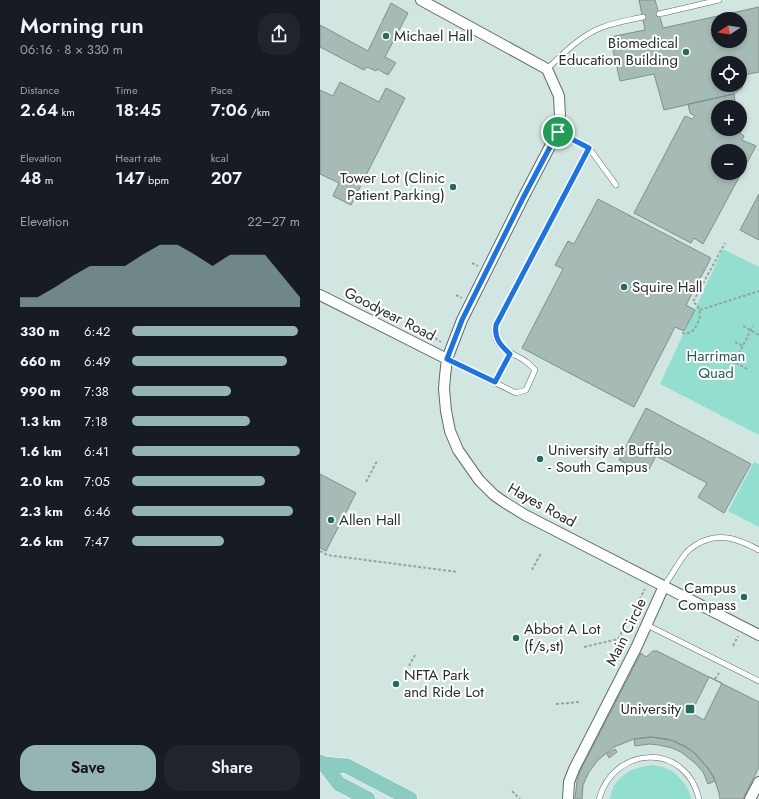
<!DOCTYPE html>
<meta charset="utf-8">
<style>
body{margin:0;font-family:Jost,sans-serif;background:#20242c;color:#f1f3f6;height:100vh;display:flex;flex-direction:column;font-size:15px;white-space:nowrap}
*{box-sizing:border-box;margin:0}
p{font-size:13px;color:#9ea1a6}
.icon{flex:none;width:22px;height:22px;fill:none;stroke:currentColor;stroke-width:2;stroke-linecap:round;stroke-linejoin:round}
.map{position:relative;flex:1;overflow:hidden}
.drawer{display:flex;flex-direction:column;background:#171b24;width:320px}
.drawer>*{flex:none}
.needle{width:26px;rotate:258deg}
.tools{position:absolute;left:391px;top:12px;display:grid;gap:8px}
.tools a{display:grid;place-items:center;width:36px;height:36px;border-radius:50%;background:#171b24;box-shadow:0 2px 6px #0003;font-size:20px}
.pin{position:absolute;display:grid;place-items:center;width:34px;height:34px;color:#fff;margin:-17px;border:2px solid #fff;border-radius:50%;box-shadow:0 1px 4px #0007}
.round{display:grid;place-items:center;flex:none;width:42px;height:42px;border-radius:16px;background:#20242c}
.headline{display:flex;align-items:center;justify-content:space-between;height:68px;padding:0 20px}
h1{font-size:22px;font-weight:600;line-height:30px}
.figures{display:grid;grid-template-columns:repeat(3,1fr);gap:6px;height:68px;padding:4px 20px}
.figures div{display:grid;align-content:center}
.figures b{font-size:17px;font-weight:600}
.figures small{font-size:11px;font-weight:400}
.figures p{font-size:11px}
.chart{height:112px;padding:8px 20px}
.chart p{display:flex;justify-content:space-between}
.chart svg{width:100%;height:72px;margin-top:4px;fill:#95b5b2;opacity:.7}
.button{display:flex;gap:8px;margin-top:auto;padding:8px 20px}
.button a{flex:1;height:46px;border-radius:16px;background:#95b5b2;color:#111;font-size:16px;font-weight:600;line-height:46px;text-align:center}
.button a+a{background:#20242c;color:#f1f3f6}
ul{padding:0 20px;list-style:none;font-size:13px}
li{display:grid;grid-template-columns:64px 48px 1fr;align-items:center;height:30px}
li i{height:10px;border-radius:5px;background:#95b5b2}
main{display:flex;flex:1;min-height:0}
.map>svg:first-child{display:block}
.green{fill:#92dfd0}
.building{fill:#a7bbb6;stroke:#7e918d;fill-rule:evenodd}
.lines{fill:none;stroke-linecap:round;stroke-linejoin:round}
.lane-casing{stroke:#5c6e6a;stroke-width:6}
.street-casing{stroke:#5c6e6a;stroke-width:12}
.primary-casing{stroke:#fff;stroke-width:16}
.path{stroke:#96a5a2;stroke-width:2;stroke-dasharray:3 2;stroke-linecap:butt}
.lane{stroke:#fff;stroke-width:5}
.street{stroke:#fff;stroke-width:10}
.primary{stroke:#8bccc1;stroke-width:15}
.route-casing{stroke:#fff;stroke-width:8}
.route{stroke:#1a73e8;stroke-width:5}
.poi-dot{fill:#246a5e;stroke:#fff;stroke-width:1.5}
.labels{text-anchor:middle;dominant-baseline:central;stroke-width:4;stroke-linejoin:round;paint-order:stroke}
.poi-label{font-size:15px;fill:#272f2d;stroke:#fff;text-anchor:start}
.street-label{font-size:15px;fill:#272f2d;stroke:#fff}
.park-label{font-size:15px;fill:#295c53;stroke:#fff}
</style>
<main>
<section class="drawer">
<div class="headline"><div><h1>Morning run</h1><p>06:16 · 8 × 330 m</p></div><a class="round"><svg class="icon" aria-label="share" viewBox="0 0 24 24"><path d="M12 15V3M7 8l5-5 5 5M5 13v7h14v-7"/></svg></a></div>
<div class="figures">
<div><p>Distance</p><b>2.64<small> km</small></b></div>
<div><p>Time</p><b>18:45</b></div>
<div><p>Pace</p><b>7:06<small> /km</small></b></div>
</div>
<div class="figures">
<div><p>Elevation</p><b>48<small> m</small></b></div>
<div><p>Heart rate</p><b>147<small> bpm</small></b></div>
<div><p>kcal</p><b>207</b></div>
</div>
<div class="chart"><p><span>Elevation</span>22–27 m</p>
<svg viewBox="0 0 160 44" preserveAspectRatio="none"><path d="M0 44V38L10 38L20 32L30 25L40 19L50 19L60 19L70 12L80 6L90 6L100 12L110 19L120 12L130 12L140 12L150 25L160 38V44z"/></svg>
</div>
<ul>
<li><b>330 m</b>6:42<i style="width:99%"></i></li>
<li><b>660 m</b>6:49<i style="width:92%"></i></li>
<li><b>990 m</b>7:38<i style="width:59%"></i></li>
<li><b>1.3 km</b>7:18<i style="width:70%"></i></li>
<li><b>1.6 km</b>6:41<i style="width:100%"></i></li>
<li><b>2.0 km</b>7:05<i style="width:79%"></i></li>
<li><b>2.3 km</b>6:46<i style="width:96%"></i></li>
<li><b>2.6 km</b>7:47<i style="width:55%"></i></li>
</ul>
<div class="button"><a>Save</a><a>Share</a></div>
</section>
<div class="map">
<svg width="439" height="799" viewBox="0 0 439 799">
<rect width="100%" height="100%" fill="#d2e6e1"/>
<path class="green" d="M 403,249 L 439,267 L 439,435 L 340,384 Z
M 434,462 L 439,464 L 439,527 L 408,511 Z
M 333,765 C 337,766 342,766 346,768 C 357,772 370,787 371,799 L 290,799 C 293,776 312,767 333,765 Z"/>
<path class="building" d="M 319,0 L 335,0 L 343,28 L 439,7 L 439,72 L 424,75 L 424,82 L 422,88 L 414,94 L 344,110 L 334,74 L 300,81 L 290,37 L 325,30 ZM 398,19 L 420,19 L 420,41 L 398,41 ZM 398,63 L 420,63 L 420,85 L 398,85 Z
M 71,3 L 88,13 L 65,57 L 76,63 L 68,75 L 57,69 L 56,71 L 47,67 L 44,70 L 0,47 L 0,25 L 48,51 Z
M 20,82 L 59,102 L 66,88 L 85,98 L 31,205 L 13,196 L 19,183 L 0,174 L 0,90 L 13,96 Z
M 414,94 L 416,107 L 398,107 L 398,129 L 420,129 L 420,123 L 422,130 L 420,133 L 424,136 L 422,140 L 436,146 L 383,244 L 374,238 L 371,243 L 314,213 L 365,116 L 372,119 L 375,116 L 370,113 L 368,104 ZM 398,151 L 420,151 L 420,173 L 398,173 Z
M 439,194 L 439,240 L 420,230 Z
M 278,199 L 391,258 L 366,305 L 375,310 L 364,331 L 355,327 L 314,407 L 202,348 L 243,269 L 235,265 L 248,241 L 254,244 Z
M 326,408 L 431,464 L 404,513 L 378,497 L 387,483 L 336,456 L 327,473 L 299,460 Z
M 0,474 L 36,493 L 6,551 L 0,548 Z
M 333,651 L 337,651 L 439,702 L 439,767 L 423,799 L 400,799 L 399,793 L 393,775 L 376,754 L 365,746 L 354,741 L 331,737 L 314,739 L 294,747 L 278,760 L 269,772 L 263,785 L 262,799 L 255,799 L 257,781 L 260,771 L 321,653 L 326,657 Z
M 389,677 L 402,683 L 384,720 L 371,713 Z
M 331,737 L 349,739 L 371,750 L 389,769 L 395,781 L 388,784 L 383,772 L 375,763 L 361,752 L 352,748 L 339,745 L 329,744 L 315,746 L 314,739 Z
M 295,749 L 297,752 L 289,758 L 287,754 Z"/>
<g class="lines">
<g class="lane-casing">
<path id="lane" d="M 339,14 L 399,0
M 227,69 C 244,53 261,35 283,27 C 296,22 310,20 323,17
M 238,131 L 269,148 L 296,185
M 127,359 L 196,393 L 206,390 L 215,370 C 213,368 210,365 208,363 C 193,351 171,351 176,325 L 269,148
M 175,382 L 190,354
M 344,586 C 352,575 358,563 366,553 C 370,548 376,545 381,542 C 402,532 420,540 439,550
M 327,625 L 439,681
M 279,799 C 294,745 366,742 379,799"/>
</g>
<g class="street-casing">
<path id="street" d="M 101,0 L 227,69 L 239,96 L 240,117 L 238,131 L 203,198 L 142,320 L 127,359 L 125,376 L 124,389 L 126,411 L 130,431 L 138,450 L 159,480 L 174,495 L 184,502 L 205,515 L 439,635
M 0,295 L 127,359
M 248,799 L 249,782 L 254,769 L 316,648 L 344,586
M 430,799 L 439,782"/>
</g>
<g class="primary-casing">
<path id="primary" d="M 0,762 L 4,764 L 27,766 L 90,799
M 4,764 L 19,784 L 48,799"/>
</g>
<path class="path" d="M 152,263 L 158,266
M 136,295 L 142,298
M 380,310 L 439,291
M 423,326 L 439,335
M 362,333 C 364,333 366,334 368,333 C 376,332 382,316 379,309 C 378,306 376,304 373,302 L 405,243
M 115,338 L 121,342
M 415,342 L 423,346
M 407,358 L 429,370
M 412,367 L 433,326
M 46,482 L 57,461
M 0,551 L 7,555 L 138,572
M 212,570 L 221,553
M 298,639 L 325,589
M 413,646 L 418,636
M 264,647 L 298,639 L 307,643
M 89,666 L 95,655
M 395,679 L 399,673
M 236,704 L 260,702
M 192,791 L 200,799"/>
<use href="#lane" class="lane"/>
<use href="#street" class="street"/>
<use href="#primary" class="primary"/>
</g>
<g class="lines">
<g class="route-casing">
<path id="route" d="M 238,132 L 269,148 L 176,325 C 174,338 180,345 190,354 L 175,382 L 127,359 L 142,320 L 203,198 Z"/>
</g>
<use href="#route" class="route"/>
</g>
<g class="poi-dot">
<circle cx="66" cy="36" r="4"/>
<circle cx="366" cy="52" r="4"/>
<circle cx="133" cy="187" r="4"/>
<circle cx="304" cy="287" r="4"/>
<circle cx="220" cy="459" r="4"/>
<circle cx="11" cy="520" r="4"/>
<circle cx="424" cy="597" r="4"/>
<circle cx="196" cy="638" r="4"/>
<circle cx="76" cy="684" r="4"/>
<rect x="365" y="704" width="10" height="10" rx="2"/>
</g>
<g class="labels">
<g class="poi-label">
<text x="74" y="36">Michael Hall</text>
<text x="358" y="43" text-anchor="end">Biomedical<tspan x="358" dy="17">Education Building</tspan></text>
<text x="125" y="178" text-anchor="end">Tower Lot (Clinic<tspan x="125" dy="17">Patient Parking)</tspan></text>
<text x="312" y="287">Squire Hall</text>
<text x="228" y="450">University at Buffalo<tspan x="228" dy="17">- South Campus</tspan></text>
<text x="19" y="520">Allen Hall</text>
<text x="416" y="588" text-anchor="end">Campus<tspan x="416" dy="17">Compass</tspan></text>
<text x="204" y="629">Abbot A Lot<tspan x="204" dy="17">(f/s,st)</tspan></text>
<text x="84" y="675">NFTA Park<tspan x="84" dy="17">and Ride Lot</tspan></text>
<text x="361" y="709" text-anchor="end">University</text>
</g>
<g class="street-label">
<text transform="translate(70 314) rotate(27)">Goodyear Road</text>
<text transform="translate(222 505) rotate(29)">Hayes Road</text>
<text transform="translate(306 632) rotate(-64)">Main Circle</text>
</g>
<g class="park-label">
<text x="396" y="356">Harriman<tspan x="396" dy="17">Quad</tspan></text>
</g>
</g>
</svg>
<div class="tools">
<a><svg class="needle" viewBox="-14 -14 28 28"><path d="M0-13l5 13h-10z" fill="#e53935"/><path d="M0 13l5-13h-10z" fill="#9ea1a6"/></svg></a>
<a><svg class="icon" aria-label="locate" viewBox="0 0 24 24"><circle cx="12" cy="12" r="6"/><path d="M12 2v4M12 18v4M2 12h4M18 12h4"/></svg></a>
<a>+</a>
<a>−</a>
</div>
<div class="pin" style="left:238px;top:132px;background:#1e9e55"><svg class="icon" aria-label="arrive" viewBox="0 0 24 24"><path d="M6 21V4h12l-3 4 3 4H6"/></svg></div>
</div>
</main>
